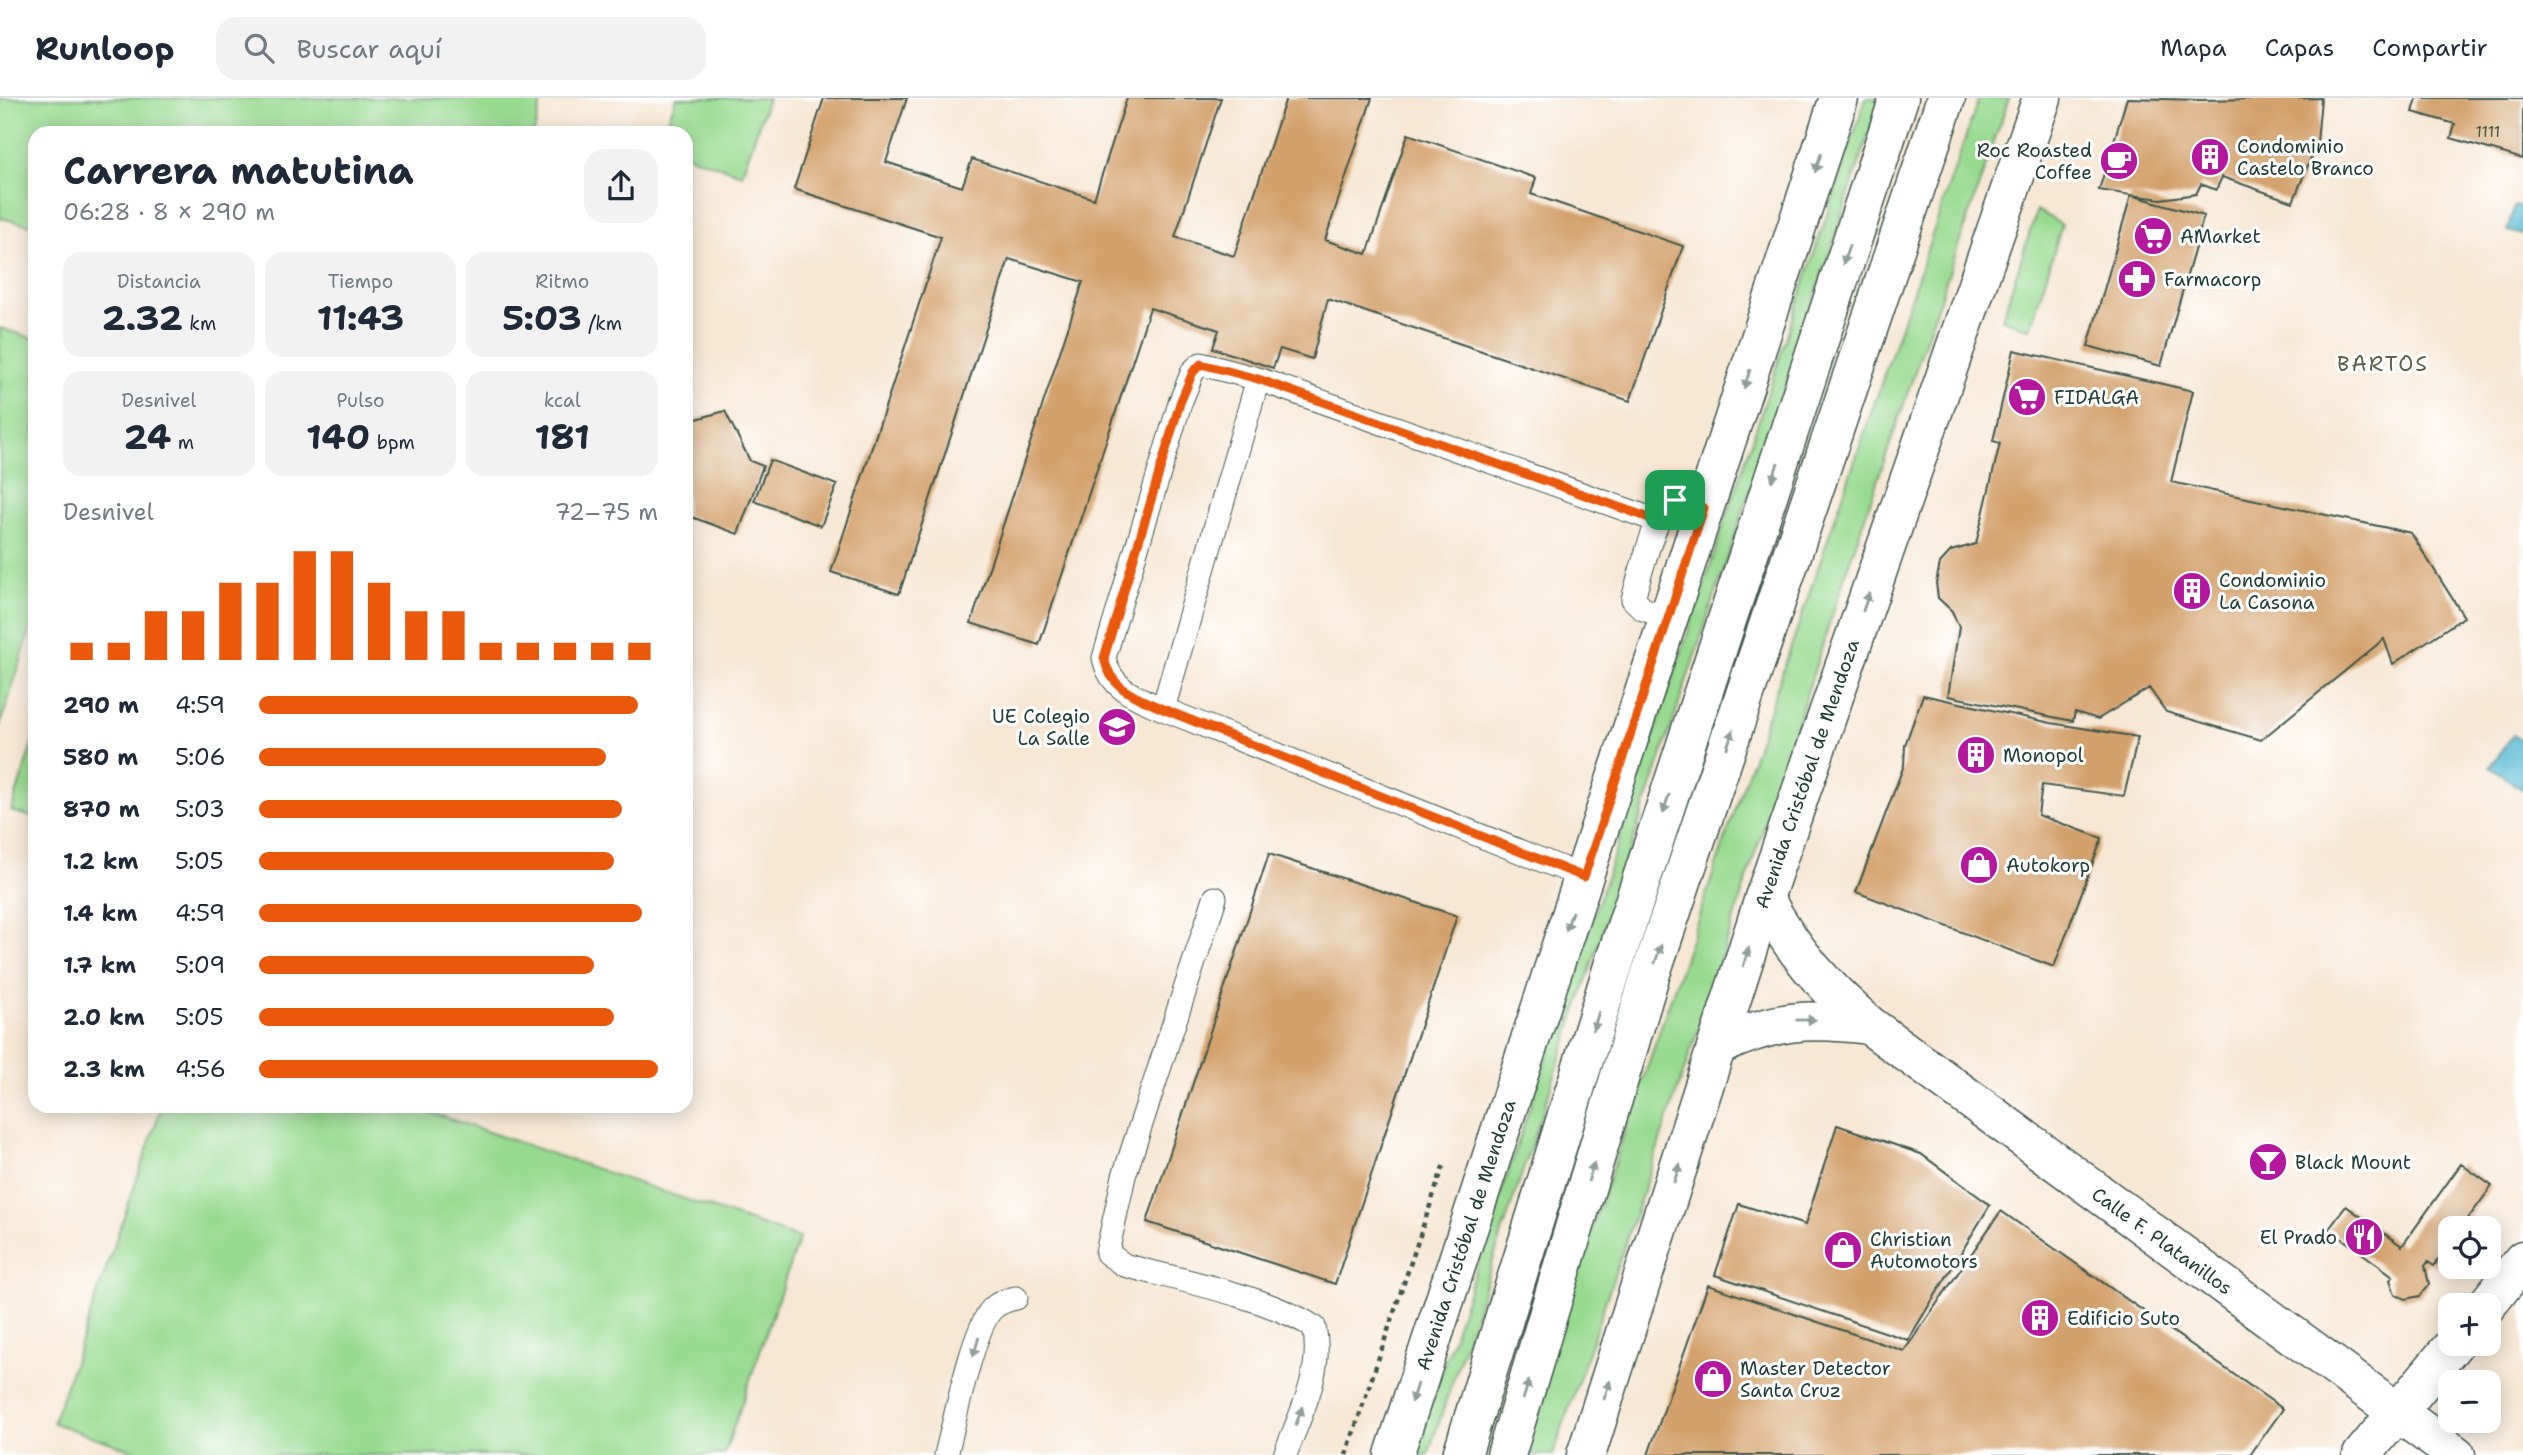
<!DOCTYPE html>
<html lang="es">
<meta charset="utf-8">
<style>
body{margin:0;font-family:"Shantell Sans",sans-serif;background:#f2f2f3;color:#1f2937;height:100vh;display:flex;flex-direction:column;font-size:26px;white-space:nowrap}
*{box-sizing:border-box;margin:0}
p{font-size:23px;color:#747a83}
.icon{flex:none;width:38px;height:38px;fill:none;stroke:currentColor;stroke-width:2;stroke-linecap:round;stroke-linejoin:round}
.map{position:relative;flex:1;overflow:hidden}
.drawer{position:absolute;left:28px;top:28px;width:665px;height:987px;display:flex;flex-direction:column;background:#fff;border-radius:21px;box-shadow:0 4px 18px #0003}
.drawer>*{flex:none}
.buttons{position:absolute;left:2438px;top:1118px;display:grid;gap:14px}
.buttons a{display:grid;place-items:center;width:63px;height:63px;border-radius:14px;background:#fff;box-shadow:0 4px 18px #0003;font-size:35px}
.pin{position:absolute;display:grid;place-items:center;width:60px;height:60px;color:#fff;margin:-30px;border-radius:14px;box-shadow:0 4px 10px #0006}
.round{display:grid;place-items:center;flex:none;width:74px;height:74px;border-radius:21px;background:#f2f2f3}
.headline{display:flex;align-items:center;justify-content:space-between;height:119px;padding:0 35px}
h1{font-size:38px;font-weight:700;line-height:52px}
.stats{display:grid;grid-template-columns:repeat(3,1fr);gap:10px;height:119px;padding:7px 35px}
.stats div{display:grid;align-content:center;border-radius:18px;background:#f2f2f3;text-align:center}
.stats b{font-size:35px;font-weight:700}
.stats small{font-size:19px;font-weight:400}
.stats p{font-size:19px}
.chart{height:196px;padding:14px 35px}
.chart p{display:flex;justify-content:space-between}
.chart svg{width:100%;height:126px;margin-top:7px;stroke:#ea580c;stroke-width:6}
ul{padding:0 35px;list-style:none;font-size:23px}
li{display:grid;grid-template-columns:112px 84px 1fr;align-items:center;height:52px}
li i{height:18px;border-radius:9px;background:#ea580c}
header{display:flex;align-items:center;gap:42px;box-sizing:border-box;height:98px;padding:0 35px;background:#fff;border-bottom:2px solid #e0e1e3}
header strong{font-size:33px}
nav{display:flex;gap:38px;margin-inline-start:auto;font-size:24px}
.search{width:490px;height:63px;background:#f2f2f3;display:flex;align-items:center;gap:18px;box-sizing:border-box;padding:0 24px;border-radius:21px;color:#747a83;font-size:26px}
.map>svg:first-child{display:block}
.green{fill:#99da91;stroke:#5c8c62;stroke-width:2}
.water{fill:#52b8d0;stroke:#387a82;stroke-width:2}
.building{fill:#d3a16c}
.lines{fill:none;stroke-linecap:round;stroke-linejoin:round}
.service-casing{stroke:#3f564c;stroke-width:25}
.minor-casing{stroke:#3f564c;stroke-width:41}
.primary-casing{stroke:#3f564c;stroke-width:41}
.path{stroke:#3f564c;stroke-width:4.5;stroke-dasharray:5 5;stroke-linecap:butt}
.service{stroke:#fff;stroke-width:23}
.minor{stroke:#fff;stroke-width:38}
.primary{stroke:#fff;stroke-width:38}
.oneway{fill:#8f9e9a}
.route-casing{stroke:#fff;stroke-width:14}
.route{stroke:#ea580c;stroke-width:9}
.labels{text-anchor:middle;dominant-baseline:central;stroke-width:6;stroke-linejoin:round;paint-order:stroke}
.number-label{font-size:16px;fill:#4c5642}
.poi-label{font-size:19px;fill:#1f3d34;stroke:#fff;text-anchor:start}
.street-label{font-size:19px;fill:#1f3d34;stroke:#fff}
.neighbourhood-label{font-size:21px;letter-spacing:2px;fill:#5e6048;stroke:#fff}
</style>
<header>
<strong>Runloop</strong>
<div class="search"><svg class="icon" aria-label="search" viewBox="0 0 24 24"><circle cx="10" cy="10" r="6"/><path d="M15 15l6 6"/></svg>Buscar aquí</div>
<nav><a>Mapa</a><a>Capas</a><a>Compartir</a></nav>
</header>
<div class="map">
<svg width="2523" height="1357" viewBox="0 0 2523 1357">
<rect width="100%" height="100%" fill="#fff"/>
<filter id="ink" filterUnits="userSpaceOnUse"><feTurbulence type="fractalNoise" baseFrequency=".0143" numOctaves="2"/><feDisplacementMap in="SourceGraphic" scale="14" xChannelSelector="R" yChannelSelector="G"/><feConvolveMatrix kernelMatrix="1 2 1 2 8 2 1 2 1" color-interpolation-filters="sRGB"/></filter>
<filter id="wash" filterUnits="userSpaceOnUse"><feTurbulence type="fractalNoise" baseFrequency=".00686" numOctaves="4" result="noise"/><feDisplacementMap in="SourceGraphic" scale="28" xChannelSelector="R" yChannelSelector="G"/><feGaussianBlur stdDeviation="1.57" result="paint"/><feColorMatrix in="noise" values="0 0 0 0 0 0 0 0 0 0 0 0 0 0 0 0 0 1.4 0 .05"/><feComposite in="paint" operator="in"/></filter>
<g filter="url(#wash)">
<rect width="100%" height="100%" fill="#f7e7d3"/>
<path class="green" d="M 0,0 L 542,0 L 534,35 L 35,35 L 35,128 L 0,120 Z
M 676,0 L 768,0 L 742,76 L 686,57 L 686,35 L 664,35 Z
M 1866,0 L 1881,0 L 1428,1357 L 1414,1357 Z
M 1979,0 L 2009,0 L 1848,468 L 1700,926 L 1553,1357 L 1521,1357 L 1539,1285 Z
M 2037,112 L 2062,127 L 2030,231 L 2002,221 Z
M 0,230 L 35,241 L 35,517 L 0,628 Z
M 35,637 L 35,720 L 11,713 Z
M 162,1008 L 412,1008 L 799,1140 L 724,1357 L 146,1357 L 53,1325 Z"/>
<path class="water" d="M 2514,108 L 2523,110 L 2523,137 L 2507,133 Z
M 2513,637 L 2523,644 L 2523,692 L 2490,669 Z"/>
<g id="blocks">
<path class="building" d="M 824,0 L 907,0 L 886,64 L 962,89 L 972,61 L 1094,101 L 1127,0 L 1221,0 L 1175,139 L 1234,158 L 1286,0 L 1372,0 L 1325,142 L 1367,156 L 1408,36 L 1536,80 L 1531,96 L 1683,148 L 1630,303 L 1328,201 L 1312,261 L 1280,251 L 1273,270 L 1213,250 L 1219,232 L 1150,210 L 1039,547 L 971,525 L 1083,184 L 1009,161 L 899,496 L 831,474 L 941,139 L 794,91 Z
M 2127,0 L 2199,2 L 2321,0 L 2317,45 L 2293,104 L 2222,79 L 2216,92 L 2201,86 L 2196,96 L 2161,101 L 2131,97 L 2204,118 L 2161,268 L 2088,248 L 2131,97 L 2099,92 Z
M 2417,0 L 2523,0 L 2523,61 L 2451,40 L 2455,26 L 2413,14 Z
M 2014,252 L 2193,293 L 2171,384 L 2411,435 L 2464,519 L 2393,566 L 2384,541 L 2261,642 L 2166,614 L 2149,590 L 2098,621 L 2075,614 L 2073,623 L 1948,598 L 1959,529 L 1952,513 L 1938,500 L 1936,485 L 1940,465 L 1951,453 L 1976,446 L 2000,345 L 1993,343 Z
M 725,313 L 750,363 L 763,368 L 738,436 L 686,417 L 686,324 Z
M 770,362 L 837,387 L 821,428 L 754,403 Z
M 1923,597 L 2051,625 L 2138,639 L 2124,698 L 2042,687 L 2038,717 L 2102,740 L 2054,869 L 1856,794 L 1904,667 L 1905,647 Z
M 1269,756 L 1457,818 L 1335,1186 L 1147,1124 Z
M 1837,1027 L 1921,1056 L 1990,1107 L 1908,1242 L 1715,1177 L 1739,1106 L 1805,1127 Z
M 2461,1066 L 2492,1088 L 2461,1130 L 2450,1130 L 2450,1146 L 2434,1168 L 2428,1164 L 2425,1168 L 2429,1186 L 2420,1198 L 2405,1201 L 2395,1196 L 2390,1182 L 2393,1178 L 2329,1131 L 2346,1108 L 2402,1148 Z
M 2001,1113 L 2283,1311 L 2250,1357 L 1648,1357 L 1708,1187 L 1904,1253 Z"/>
</g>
</g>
<g filter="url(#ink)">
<use href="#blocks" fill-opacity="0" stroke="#3f564c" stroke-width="2"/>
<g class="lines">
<g class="service-casing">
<path id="service" d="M 1669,520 L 1643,511 L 1633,501 C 1638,484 1657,409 1672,404 C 1681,401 1695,408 1704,410
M 1163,611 C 1136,599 1111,592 1104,560 L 1180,305 L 1193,273 L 1201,266 L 1258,281
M 1584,779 L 1163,611 L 1258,281 L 1658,423
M 1215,800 L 1124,1078 L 1107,1155 L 1124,1167 C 1182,1183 1265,1198 1314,1229 C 1324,1273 1300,1316 1285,1357
M 946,1357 C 954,1326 973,1231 992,1211 C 999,1204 1007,1202 1016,1200"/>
</g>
<g class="minor-casing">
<path id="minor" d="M 1764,800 C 1795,856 1821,885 1869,927 L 2456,1357
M 1718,948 C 1775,922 1807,919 1869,927
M 2486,1208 L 2523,1162
M 2362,1357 L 2454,1246"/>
</g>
<g class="primary-casing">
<path id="primary" d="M 1394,1357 L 1839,0
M 1462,1357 L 1613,868 L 1899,0
M 1506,1357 L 1650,878 L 1946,0
M 1586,1357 L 1764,800 L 2042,0"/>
</g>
<path class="path" d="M 1346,1357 L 1444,1066"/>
<use href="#service" class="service"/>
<use href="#minor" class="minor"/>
<use href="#primary" class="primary"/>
</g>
<defs><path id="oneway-solid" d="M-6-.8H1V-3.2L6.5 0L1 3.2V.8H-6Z" transform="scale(1.75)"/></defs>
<g class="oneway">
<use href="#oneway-solid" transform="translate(1818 65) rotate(108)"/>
<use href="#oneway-solid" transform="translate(1846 157) rotate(108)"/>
<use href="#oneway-solid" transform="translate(1747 281) rotate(108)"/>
<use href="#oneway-solid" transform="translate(1775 374) rotate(108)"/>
<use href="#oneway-solid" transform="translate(1866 504) rotate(-71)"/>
<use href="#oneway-solid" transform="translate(1730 641) rotate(-71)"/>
<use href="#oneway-solid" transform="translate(1666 706) rotate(108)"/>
<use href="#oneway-solid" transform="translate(1569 823) rotate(108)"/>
<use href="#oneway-solid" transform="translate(1658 856) rotate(-71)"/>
<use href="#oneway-solid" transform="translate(1746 859) rotate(-73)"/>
<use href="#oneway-solid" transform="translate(1806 922) rotate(-1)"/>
<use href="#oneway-solid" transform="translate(1596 923) rotate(107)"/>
<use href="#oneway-solid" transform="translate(1591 1074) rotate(-73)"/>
<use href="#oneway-solid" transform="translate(1677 1075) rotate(-72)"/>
<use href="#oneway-solid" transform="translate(976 1249) rotate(106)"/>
<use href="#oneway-solid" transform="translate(1526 1292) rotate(-73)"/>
<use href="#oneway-solid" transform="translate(1607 1292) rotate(-72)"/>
<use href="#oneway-solid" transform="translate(1414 1295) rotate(108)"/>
<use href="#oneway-solid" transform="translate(1299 1318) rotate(-70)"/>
</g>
</g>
<g class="lines" filter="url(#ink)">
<g class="route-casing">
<path id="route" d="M 1201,266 L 1258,281 L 1658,423 L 1668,406 L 1675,402 L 1704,410 L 1584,779 L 1163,611 C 1136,599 1111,592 1104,560 L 1180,305 L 1193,274 Z"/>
</g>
<use href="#route" class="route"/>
</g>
<defs>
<g id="building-disc" transform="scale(2.0125)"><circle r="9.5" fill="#b5179e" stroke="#fff"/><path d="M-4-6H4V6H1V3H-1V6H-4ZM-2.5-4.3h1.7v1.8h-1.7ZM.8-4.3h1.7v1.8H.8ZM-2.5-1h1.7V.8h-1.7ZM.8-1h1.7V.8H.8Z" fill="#fff"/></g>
<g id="cafe-disc" transform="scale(2.0125)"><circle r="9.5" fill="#b5179e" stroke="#fff"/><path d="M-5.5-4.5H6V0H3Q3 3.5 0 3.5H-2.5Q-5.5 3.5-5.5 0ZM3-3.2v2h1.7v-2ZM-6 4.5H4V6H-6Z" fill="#fff"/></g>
<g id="supermarket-disc" transform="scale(2.0125)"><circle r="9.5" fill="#b5179e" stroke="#fff"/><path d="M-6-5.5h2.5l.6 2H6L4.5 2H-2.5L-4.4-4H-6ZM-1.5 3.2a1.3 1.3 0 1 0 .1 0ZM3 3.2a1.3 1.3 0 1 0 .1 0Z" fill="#fff"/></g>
<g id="pharmacy-disc" transform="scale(2.0125)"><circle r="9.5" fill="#b5179e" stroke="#fff"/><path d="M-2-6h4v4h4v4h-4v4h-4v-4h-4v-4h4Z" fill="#fff"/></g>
<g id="school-disc" transform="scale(2.0125)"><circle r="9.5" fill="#b5179e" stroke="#fff"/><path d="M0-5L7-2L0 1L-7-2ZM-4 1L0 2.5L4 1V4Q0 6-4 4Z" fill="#fff"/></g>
<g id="shop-disc" transform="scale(2.0125)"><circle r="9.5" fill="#b5179e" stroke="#fff"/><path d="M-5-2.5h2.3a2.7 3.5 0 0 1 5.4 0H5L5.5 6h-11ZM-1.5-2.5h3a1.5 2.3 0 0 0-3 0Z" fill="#fff"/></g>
<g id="bar-disc" transform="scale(2.0125)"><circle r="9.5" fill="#b5179e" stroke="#fff"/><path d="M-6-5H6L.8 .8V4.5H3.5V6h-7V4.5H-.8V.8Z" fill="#fff"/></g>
<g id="restaurant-disc" transform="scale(2.0125)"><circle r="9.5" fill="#b5179e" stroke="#fff"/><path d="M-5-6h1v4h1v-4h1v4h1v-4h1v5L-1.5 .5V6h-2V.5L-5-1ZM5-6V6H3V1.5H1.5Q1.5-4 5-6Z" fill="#fff"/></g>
</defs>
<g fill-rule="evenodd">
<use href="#building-disc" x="2210" y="59"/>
<use href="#cafe-disc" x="2119" y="63"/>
<use href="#supermarket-disc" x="2153" y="138"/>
<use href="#pharmacy-disc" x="2137" y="181"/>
<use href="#supermarket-disc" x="2027" y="299"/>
<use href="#building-disc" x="2192" y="493"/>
<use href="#school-disc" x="1117" y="629"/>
<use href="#building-disc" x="1976" y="657"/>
<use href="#shop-disc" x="1979" y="767"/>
<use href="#bar-disc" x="2268" y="1064"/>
<use href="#restaurant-disc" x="2364" y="1139"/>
<use href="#shop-disc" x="1843" y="1152"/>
<use href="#building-disc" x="2040" y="1220"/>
<use href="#shop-disc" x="1713" y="1281"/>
</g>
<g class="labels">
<g class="number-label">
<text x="2488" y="33">1111</text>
</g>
<g class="poi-label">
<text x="2237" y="48">Condominio<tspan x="2237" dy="22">Castelo Branco</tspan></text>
<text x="2092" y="52" text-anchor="end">Roc Roasted<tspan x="2092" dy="22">Coffee</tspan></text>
<text x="2180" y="138">AMarket</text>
<text x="2164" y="181">Farmacorp</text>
<text x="2054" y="299">FIDALGA</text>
<text x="2219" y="482">Condominio<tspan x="2219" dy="22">La Casona</tspan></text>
<text x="1090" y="618" text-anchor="end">UE Colegio<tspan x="1090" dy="22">La Salle</tspan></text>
<text x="2003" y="657">Monopol</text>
<text x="2006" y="767">Autokorp</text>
<text x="2295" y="1064">Black Mount</text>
<text x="2337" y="1139" text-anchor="end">El Prado</text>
<text x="1870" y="1141">Christian<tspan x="1870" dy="22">Automotors</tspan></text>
<text x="2067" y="1220">Edificio Suto</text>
<text x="1740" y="1270">Master Detector<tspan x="1740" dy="22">Santa Cruz</tspan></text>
</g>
<g class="street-label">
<text transform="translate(1807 676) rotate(-71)">Avenida Cristóbal de Mendoza</text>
<text transform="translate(1466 1137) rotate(-72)">Avenida Cristóbal de Mendoza</text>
<text transform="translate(2162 1143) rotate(36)">Calle F. Platanillos</text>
</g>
<g class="neighbourhood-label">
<text x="2383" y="266">BARTOS</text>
</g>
</g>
</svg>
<div class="buttons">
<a><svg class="icon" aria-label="locate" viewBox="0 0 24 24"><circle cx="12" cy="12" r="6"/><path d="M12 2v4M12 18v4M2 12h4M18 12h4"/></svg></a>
<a>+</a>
<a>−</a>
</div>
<div class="pin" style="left:1675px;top:402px;background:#1e9e55"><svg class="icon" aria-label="arrive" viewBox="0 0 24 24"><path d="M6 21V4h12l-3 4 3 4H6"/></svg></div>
<section class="drawer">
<div class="headline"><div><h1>Carrera matutina</h1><p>06:28 · 8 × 290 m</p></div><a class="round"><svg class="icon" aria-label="share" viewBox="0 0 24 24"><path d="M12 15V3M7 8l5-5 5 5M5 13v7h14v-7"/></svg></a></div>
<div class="stats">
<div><p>Distancia</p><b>2.32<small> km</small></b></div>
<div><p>Tiempo</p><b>11:43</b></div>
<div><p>Ritmo</p><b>5:03<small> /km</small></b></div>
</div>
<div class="stats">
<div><p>Desnivel</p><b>24<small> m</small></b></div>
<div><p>Pulso</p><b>140<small> bpm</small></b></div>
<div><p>kcal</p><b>181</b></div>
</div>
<div class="chart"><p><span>Desnivel</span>72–75 m</p>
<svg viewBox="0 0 160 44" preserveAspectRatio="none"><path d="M5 44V38M15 44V38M25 44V27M35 44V27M45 44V17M55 44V17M65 44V6M75 44V6M85 44V17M95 44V27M105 44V27M115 44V38M125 44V38M135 44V38M145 44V38M155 44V38"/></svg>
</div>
<ul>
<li><b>290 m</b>4:59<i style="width:95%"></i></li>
<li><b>580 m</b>5:06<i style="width:87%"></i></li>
<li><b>870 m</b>5:03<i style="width:91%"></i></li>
<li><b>1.2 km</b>5:05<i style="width:89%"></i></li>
<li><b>1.4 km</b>4:59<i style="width:96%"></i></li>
<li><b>1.7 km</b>5:09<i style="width:84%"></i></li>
<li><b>2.0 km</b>5:05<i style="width:89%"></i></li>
<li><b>2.3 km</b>4:56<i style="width:100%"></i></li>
</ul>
</section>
</div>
